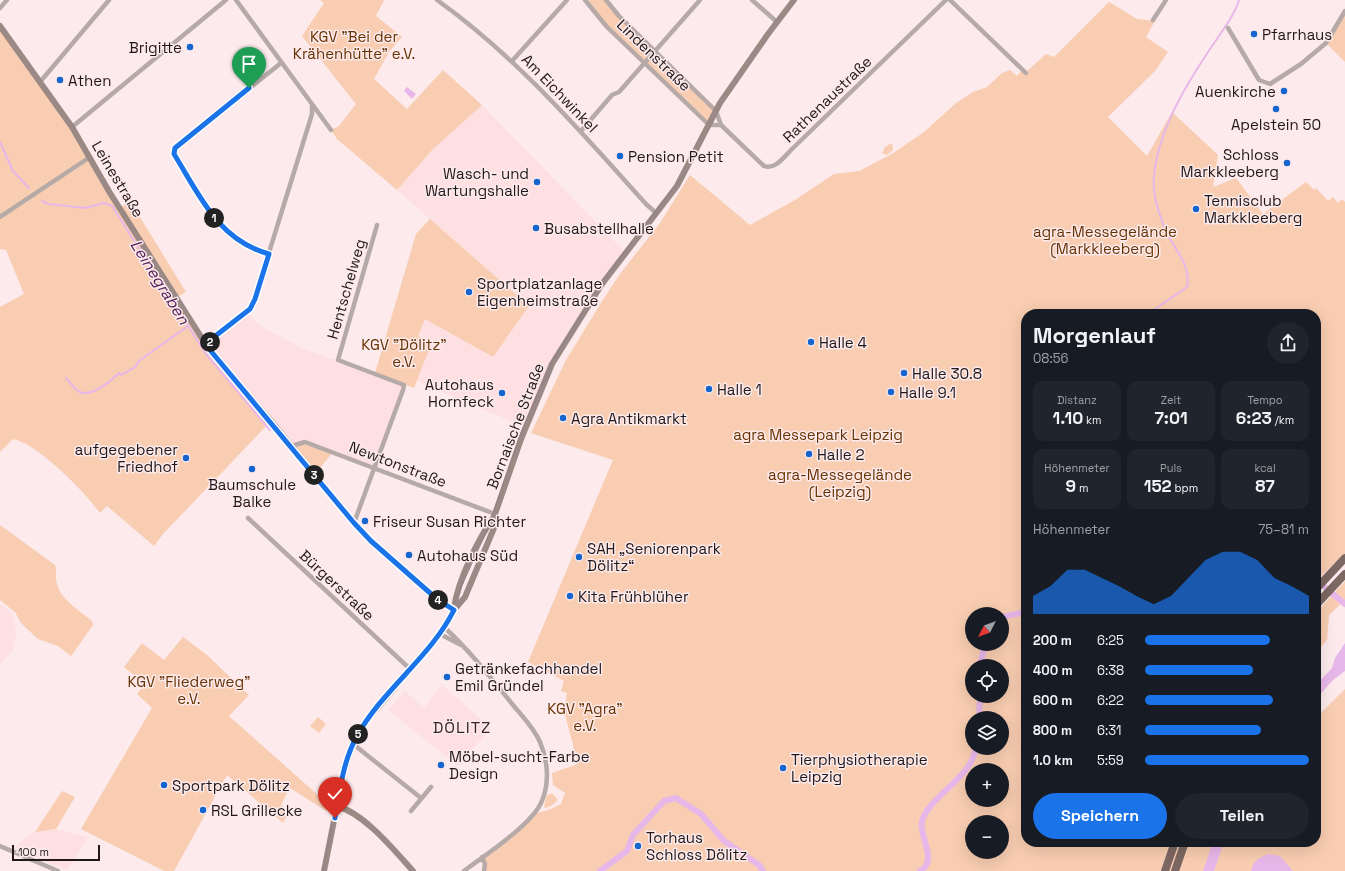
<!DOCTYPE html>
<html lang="de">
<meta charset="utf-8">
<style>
body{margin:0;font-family:"Space Grotesk",sans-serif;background:#20242c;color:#f1f3f6;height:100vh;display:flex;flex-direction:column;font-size:15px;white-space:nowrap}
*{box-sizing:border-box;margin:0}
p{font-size:13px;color:#9ea1a6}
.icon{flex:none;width:22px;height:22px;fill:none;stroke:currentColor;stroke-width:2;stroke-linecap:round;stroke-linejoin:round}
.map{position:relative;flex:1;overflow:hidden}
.sheet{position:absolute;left:1021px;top:309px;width:300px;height:538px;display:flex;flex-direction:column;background:#171b24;border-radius:16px;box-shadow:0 4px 16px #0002}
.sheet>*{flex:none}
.needle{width:26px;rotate:228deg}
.fabs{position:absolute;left:965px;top:607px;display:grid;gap:8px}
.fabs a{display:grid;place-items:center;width:44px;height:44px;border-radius:50%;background:#171b24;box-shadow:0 4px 16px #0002;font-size:20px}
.scale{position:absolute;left:12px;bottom:10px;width:88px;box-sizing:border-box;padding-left:4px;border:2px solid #201718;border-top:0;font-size:11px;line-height:14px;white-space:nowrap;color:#201718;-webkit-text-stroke:3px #fceaec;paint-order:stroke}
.pin{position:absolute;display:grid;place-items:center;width:34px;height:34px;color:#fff;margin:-41px -17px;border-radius:50% 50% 50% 0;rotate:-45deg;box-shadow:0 0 4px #0007}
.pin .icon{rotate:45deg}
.km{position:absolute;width:20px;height:20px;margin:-10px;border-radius:50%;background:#222;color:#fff;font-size:11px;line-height:20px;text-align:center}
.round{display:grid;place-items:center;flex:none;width:42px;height:42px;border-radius:21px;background:#20242c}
.headline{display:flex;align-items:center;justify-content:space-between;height:68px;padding:0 12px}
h1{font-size:22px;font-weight:700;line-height:30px}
.figures{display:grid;grid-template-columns:repeat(3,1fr);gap:6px;height:68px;padding:4px 12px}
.figures div{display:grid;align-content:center;border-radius:10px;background:#20242c;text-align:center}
.figures b{font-size:17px;font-weight:700}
.figures small{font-size:11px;font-weight:400}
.figures p{font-size:11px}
.chart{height:112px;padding:8px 12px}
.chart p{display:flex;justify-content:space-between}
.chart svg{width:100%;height:72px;margin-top:4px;fill:#1a73e8;opacity:.7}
.cta{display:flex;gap:8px;margin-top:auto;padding:8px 12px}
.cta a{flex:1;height:46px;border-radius:24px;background:#1a73e8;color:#fff;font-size:16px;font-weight:700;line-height:46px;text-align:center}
.cta a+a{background:#20242c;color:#f1f3f6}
ul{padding:0 12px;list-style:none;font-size:13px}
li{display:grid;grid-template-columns:64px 48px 1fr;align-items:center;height:30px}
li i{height:10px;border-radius:5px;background:#1a73e8}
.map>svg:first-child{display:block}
.built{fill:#fee0e3}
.green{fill:#f8cdb1;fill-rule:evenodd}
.water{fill:#e8b7e9}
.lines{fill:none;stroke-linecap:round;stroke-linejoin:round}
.stream{stroke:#e8b7e9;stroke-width:2}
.canal{stroke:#e8b7e9;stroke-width:6}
.minor{stroke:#b6aaa8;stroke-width:4.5}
.secondary{stroke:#9a8985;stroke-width:6}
.trunk{stroke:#7d6762;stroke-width:8}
.tram{stroke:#928486;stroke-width:1}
.route-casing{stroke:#fff;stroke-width:8}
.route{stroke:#1a73e8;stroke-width:5}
.poi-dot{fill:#1664ce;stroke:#fceaec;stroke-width:1.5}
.labels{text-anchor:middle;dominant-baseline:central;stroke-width:3;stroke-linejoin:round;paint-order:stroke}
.poi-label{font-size:15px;fill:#201718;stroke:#fceaec;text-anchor:start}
.park-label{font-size:15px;fill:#673201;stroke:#fceaec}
.street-label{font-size:15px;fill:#201718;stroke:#fceaec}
.water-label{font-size:16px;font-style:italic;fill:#511954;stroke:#fceaec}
.neighbourhood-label{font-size:16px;letter-spacing:1px;fill:#382426;stroke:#fceaec}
</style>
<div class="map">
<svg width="1345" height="871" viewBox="0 0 1345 871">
<rect width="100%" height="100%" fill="#fceaec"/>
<path class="built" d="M 482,105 L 625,252 L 556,358 L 525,427 L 416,381 L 432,342 L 418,336 L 425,318 L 493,357 L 529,306 L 397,190 L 433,149 Z
M 246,313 L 262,327 L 301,348 L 404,385 L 375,468 L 305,442 L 291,446 L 205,344 Z
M 0,603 L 10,612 L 14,618 L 16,634 L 13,650 L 0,665 Z
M 442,685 L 491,728 L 458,766 L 388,710 L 405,691 L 424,708 Z
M 56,829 L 88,837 L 67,870 L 14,849 L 19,843 L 35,832 Z"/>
<path class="green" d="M 320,0 L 384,0 L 376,16 L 402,37 L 389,52 L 374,79 L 407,109 L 443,70 L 482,105 L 433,149 L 397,190 L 337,139 L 331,130 L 339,126 L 356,104 L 302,36 L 324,3 Z
M 585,0 L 606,0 L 716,111 L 709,125 L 607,27 Z
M 1109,2 L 1137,19 L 1155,21 L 1146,37 L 1168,52 L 1155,71 L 1108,117 L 1147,156 L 1172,112 L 1218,155 L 1213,187 L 1236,178 L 1263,214 L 1306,182 L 1314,190 L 1316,188 L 1328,201 L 1333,197 L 1338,203 L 1342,199 L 1345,202 L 1345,553 L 1316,581 L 1316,314 L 1026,314 L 1026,842 L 1316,842 L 1316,718 L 1345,689 L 1345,871 L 484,871 L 482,857 L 534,814 L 551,809 L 561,804 L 565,793 L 553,785 L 552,773 L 578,764 L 564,711 L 567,693 L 561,691 L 564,681 L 528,662 L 613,460 L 531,433 L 566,360 L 604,298 L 620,274 L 660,223 L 690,175 L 750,225 L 795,200 L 834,174 L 859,171 L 892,154 L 924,132 L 956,103 L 973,92 L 987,87 L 1002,73 L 1010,70 L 1017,76 L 1022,70 L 1026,72 L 1046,54 L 1054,57 ZM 972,614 L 1002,614 L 1002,644 L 972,644 ZM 972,666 L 1002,666 L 1002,696 L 972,696 ZM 972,718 L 1002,718 L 1002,748 L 972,748 ZM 972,770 L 1002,770 L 1002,800 L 972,800 ZM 972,822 L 1002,822 L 1002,852 L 972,852 Z
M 1345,11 L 1345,62 L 1326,43 Z
M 0,26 L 48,94 L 120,208 L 130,201 L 186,292 L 177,297 L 205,344 L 271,421 L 163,534 L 154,546 L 107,506 L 100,513 C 86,493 37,443 13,439 L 0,452 L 0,307 L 24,294 L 6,250 L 0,249 Z
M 892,143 L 893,150 L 887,155 L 882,153 L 885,147 Z
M 430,219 L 529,306 L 493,357 L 425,319 L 418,336 L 432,342 L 414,388 L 375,373 L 416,234 Z
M 305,442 L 333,452 L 314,475 L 291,446 Z
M 0,525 L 55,565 C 57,572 55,578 57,584 C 61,600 80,611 92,621 L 93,625 L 71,656 L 58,646 L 38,639 L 21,623 L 15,612 L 0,600 Z
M 1345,581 L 1345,600 L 1329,615 L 1327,640 L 1316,652 L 1316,613 Z
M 183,637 L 207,655 L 249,695 L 229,716 L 328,804 L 326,811 L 287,786 L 284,790 L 287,793 L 281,805 L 289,812 L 283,823 L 227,775 L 174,871 L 164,871 L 81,829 L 152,708 L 137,694 L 145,684 L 124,667 L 142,643 L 164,660 Z
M 318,717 L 326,724 L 319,733 L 310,726 Z
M 62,791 L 75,797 L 56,829 L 35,832 Z
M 552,793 L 558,800 L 551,806 L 544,808 L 546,796 Z"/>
<path class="water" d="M 407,87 L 416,94 L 412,99 L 404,91 Z
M 1345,643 L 1345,671 L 1333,680 L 1316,699 L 1316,685 L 1332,668 L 1335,658 Z
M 1213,842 L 1224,842 L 1214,871 L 1203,871 Z
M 1268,854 L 1280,856 L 1293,871 L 1251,871 C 1253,861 1259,858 1268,854 Z"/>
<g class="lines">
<path class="stream" d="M 0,142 L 13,171 L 29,188
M 42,201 L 48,204 L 86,208 L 104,203 L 112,206 L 206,354 L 270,430
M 1148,314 L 1187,287 C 1191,268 1178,253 1169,237 C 1160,219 1152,195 1154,176 C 1158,132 1184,88 1208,52 C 1219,35 1233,19 1239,0
M 66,378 C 70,382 75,390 80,392 C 92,397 111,381 119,373 L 121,375 L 135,367 L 139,361 L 188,326
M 1316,567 L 1321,571"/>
<path class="canal" d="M 1316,580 L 1345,604
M 1002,617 L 1026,612
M 980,666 L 985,644
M 979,718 L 980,696
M 600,871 L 627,851 L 633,835 L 664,801 L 676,798 L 701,814 L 724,841 L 759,865 L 763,871
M 920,871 C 940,860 916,834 923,818 C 935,792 970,779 976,748"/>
<path class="minor" d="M 236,0 L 331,130
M 437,0 C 517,57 581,132 646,204 L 656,213
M 585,0 L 607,27 L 709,125 L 721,125 L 764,166 C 775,170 784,157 791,150 L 946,0
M 606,0 L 619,16 L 716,111 L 721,125
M 752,0 L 777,22
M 950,0 L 1026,73
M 0,8 L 7,0
M 1153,20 L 1166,0
M 1228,28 L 1259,80 L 1270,84 L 1301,64 L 1326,43 L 1345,11
M 512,61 L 567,0
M 40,82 L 109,0
M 72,127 L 226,0
M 581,131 L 612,95 L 619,92 L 700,0
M 0,217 L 90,157
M 269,255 C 218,240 200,197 174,154 L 175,148 L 196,131 L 281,63
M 205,344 L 242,316 L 253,304 L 299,156 L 312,114 L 312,105
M 291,446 L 305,442 L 495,514
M 248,518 L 410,669
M 354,523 L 403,390 L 404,385 L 338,360 L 377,225
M 445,628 C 470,651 491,678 513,705 C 522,716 534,728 540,742 C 548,761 550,784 541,803 C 530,826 485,855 464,871
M 440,634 L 461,645
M 353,744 L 421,798
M 411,811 L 431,787
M 0,846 L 58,871
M 482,857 L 485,864 L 484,871"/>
<path class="secondary" d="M 0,26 L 72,127 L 110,193 L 210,351 L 271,421 L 354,523 L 371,541 L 438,600 L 454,610
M 454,608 C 458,580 478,539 495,515
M 337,806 C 365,814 394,850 413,871
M 324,871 L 343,775 L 353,744 L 369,718 L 440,634 L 454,610 L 465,597 L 494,528 L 495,514 L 521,439 L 552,364 L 602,284 L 677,186 L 720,103 L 768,34 L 794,0"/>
<path class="trunk" d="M 1316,589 L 1345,558
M 1316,605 L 1345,574
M 1165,871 L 1175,842
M 1175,871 L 1185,842"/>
<path class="tram" d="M 323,871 L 342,775 L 352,744 L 368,717 L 443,627 L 489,526 L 522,430 L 553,360 L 601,283 L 685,173"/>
</g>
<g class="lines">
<g class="route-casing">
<path id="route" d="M 249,88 L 175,148 L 174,154 C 200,196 218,240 269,254 L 255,299 L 250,309 L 205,344 L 354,523 L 371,541 L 438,600 L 454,610 C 430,658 383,689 357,736 C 343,761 340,790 335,818"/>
</g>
<use href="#route" class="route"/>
</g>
<g class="poi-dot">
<circle cx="1254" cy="34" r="4"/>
<circle cx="190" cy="47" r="4"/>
<circle cx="60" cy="80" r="4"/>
<circle cx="1284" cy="91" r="4"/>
<circle cx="1276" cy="109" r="4"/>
<circle cx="620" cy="156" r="4"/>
<circle cx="1287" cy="163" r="4"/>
<circle cx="537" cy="182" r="4"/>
<circle cx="1196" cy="209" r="4"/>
<circle cx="536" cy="228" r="4"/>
<circle cx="469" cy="292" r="4"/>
<circle cx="811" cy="342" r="4"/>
<circle cx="904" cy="373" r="4"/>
<circle cx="709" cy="389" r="4"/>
<circle cx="891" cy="392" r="4"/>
<circle cx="502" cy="393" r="4"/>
<circle cx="563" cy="418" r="4"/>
<circle cx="809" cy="454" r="4"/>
<circle cx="186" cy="458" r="4"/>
<circle cx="252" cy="469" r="4"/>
<circle cx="365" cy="521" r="4"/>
<circle cx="409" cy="555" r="4"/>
<circle cx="579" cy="557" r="4"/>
<circle cx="570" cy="596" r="4"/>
<circle cx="447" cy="677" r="4"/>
<circle cx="441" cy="765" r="4"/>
<circle cx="783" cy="768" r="4"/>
<circle cx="164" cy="785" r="4"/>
<circle cx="203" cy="810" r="4"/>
<circle cx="638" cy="846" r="4"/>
</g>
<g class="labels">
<g class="poi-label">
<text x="1262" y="34">Pfarrhaus</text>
<text x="182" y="47" text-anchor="end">Brigitte</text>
<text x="68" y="80">Athen</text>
<text x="1276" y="91" text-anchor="end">Auenkirche</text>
<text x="1276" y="124" text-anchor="middle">Apelstein 50</text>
<text x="1279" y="154" text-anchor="end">Schloss<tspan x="1279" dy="17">Markkleeberg</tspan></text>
<text x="628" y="156">Pension Petit</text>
<text x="529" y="173" text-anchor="end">Wasch- und<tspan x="529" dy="17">Wartungshalle</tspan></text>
<text x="1204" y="200">Tennisclub<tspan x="1204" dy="17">Markkleeberg</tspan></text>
<text x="544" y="228">Busabstellhalle</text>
<text x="477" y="283">Sportplatzanlage<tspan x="477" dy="17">Eigenheimstraße</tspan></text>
<text x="819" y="342">Halle 4</text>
<text x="912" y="373">Halle 30.8</text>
<text x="494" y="384" text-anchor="end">Autohaus<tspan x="494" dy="17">Hornfeck</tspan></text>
<text x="717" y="389">Halle 1</text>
<text x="899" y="392">Halle 9.1</text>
<text x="571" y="418">Agra Antikmarkt</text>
<text x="178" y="449" text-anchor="end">aufgegebener<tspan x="178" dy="17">Friedhof</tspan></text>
<text x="817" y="454">Halle 2</text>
<text x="252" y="484" text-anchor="middle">Baumschule<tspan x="252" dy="17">Balke</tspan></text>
<text x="373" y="521">Friseur Susan Richter</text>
<text x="587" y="548">SAH „Seniorenpark<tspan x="587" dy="17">Dölitz“</tspan></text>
<text x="417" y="555">Autohaus Süd</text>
<text x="578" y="596">Kita Frühblüher</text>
<text x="455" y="668">Getränkefachhandel<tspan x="455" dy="17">Emil Gründel</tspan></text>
<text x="449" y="756">Möbel-sucht-Farbe<tspan x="449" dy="17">Design</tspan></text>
<text x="791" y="759">Tierphysiotherapie<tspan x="791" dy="17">Leipzig</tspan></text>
<text x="172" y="785">Sportpark Dölitz</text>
<text x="211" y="810">RSL Grillecke</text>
<text x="646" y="837">Torhaus<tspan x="646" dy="17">Schloss Dölitz</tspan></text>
</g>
<g class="park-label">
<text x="354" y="36">KGV "Bei der<tspan x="354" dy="17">Krähenhütte" e.V.</tspan></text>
<text x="1105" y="231">agra-Messegelände<tspan x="1105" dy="17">(Markkleeberg)</tspan></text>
<text x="404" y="344">KGV "Dölitz"<tspan x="404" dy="17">e.V.</tspan></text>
<text x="818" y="434">agra Messepark Leipzig</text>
<text x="840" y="474">agra-Messegelände<tspan x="840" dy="17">(Leipzig)</tspan></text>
<text x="189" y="681">KGV "Fliederweg"<tspan x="189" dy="17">e.V.</tspan></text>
<text x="585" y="708">KGV "Agra"<tspan x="585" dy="17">e.V.</tspan></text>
</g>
<g class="street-label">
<text transform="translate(654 55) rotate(44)">Lindenstraße</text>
<text transform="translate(560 93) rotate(46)">Am Eichwinkel</text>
<text transform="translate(827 99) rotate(-44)">Rathenaustraße</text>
<text transform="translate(118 179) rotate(59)">Leinestraße</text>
<text transform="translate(346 289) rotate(-74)">Hentschelweg</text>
<text transform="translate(515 426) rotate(-69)">Bornaische Straße</text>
<text transform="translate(398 464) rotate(21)">Newtonstraße</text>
<text transform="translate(337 585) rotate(43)">Bürgerstraße</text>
</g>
<g class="water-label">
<text transform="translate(160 282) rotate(58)">Leinegraben</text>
</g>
<g class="neighbourhood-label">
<text x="462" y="727">DÖLITZ</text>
</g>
</g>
</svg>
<div class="fabs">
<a><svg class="needle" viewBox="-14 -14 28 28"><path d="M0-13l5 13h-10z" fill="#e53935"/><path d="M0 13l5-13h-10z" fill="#9ea1a6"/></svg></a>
<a><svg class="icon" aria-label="locate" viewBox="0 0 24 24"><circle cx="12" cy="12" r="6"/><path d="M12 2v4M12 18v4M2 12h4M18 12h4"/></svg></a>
<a><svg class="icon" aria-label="layers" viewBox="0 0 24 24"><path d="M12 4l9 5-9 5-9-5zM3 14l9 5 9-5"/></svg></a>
<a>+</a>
<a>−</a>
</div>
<div class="scale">100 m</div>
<div class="pin" style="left:249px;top:88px;background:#1e9e55"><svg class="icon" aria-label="arrive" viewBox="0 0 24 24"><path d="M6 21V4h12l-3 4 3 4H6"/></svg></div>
<div class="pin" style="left:335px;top:818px;background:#d93025"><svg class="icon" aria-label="check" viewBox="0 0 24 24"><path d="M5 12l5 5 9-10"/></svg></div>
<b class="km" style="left:214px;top:218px">1</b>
<b class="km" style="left:210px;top:342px">2</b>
<b class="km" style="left:314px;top:475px">3</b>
<b class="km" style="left:438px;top:600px">4</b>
<b class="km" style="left:358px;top:734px">5</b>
<section class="sheet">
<div class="headline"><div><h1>Morgenlauf</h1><p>08:56</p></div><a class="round"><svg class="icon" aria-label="share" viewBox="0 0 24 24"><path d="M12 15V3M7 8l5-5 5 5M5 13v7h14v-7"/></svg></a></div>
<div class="figures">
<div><p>Distanz</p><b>1.10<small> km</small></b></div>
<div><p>Zeit</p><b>7:01</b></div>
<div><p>Tempo</p><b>6:23<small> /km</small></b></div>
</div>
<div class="figures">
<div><p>Höhenmeter</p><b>9<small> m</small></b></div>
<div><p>Puls</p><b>152<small> bpm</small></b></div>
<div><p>kcal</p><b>87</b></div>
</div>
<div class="chart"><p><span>Höhenmeter</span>75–81 m</p>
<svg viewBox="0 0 160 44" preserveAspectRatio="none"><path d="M0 44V33L10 27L20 17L30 17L40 22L50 27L60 33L70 38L80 33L90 22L100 11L110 6L120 6L130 11L140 22L150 27L160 33V44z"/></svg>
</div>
<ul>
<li><b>200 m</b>6:25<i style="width:76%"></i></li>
<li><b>400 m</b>6:38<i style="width:66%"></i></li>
<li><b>600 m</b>6:22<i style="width:78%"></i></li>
<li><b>800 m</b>6:31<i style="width:71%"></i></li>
<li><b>1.0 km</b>5:59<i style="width:100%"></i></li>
</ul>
<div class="cta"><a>Speichern</a><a>Teilen</a></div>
</section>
</div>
